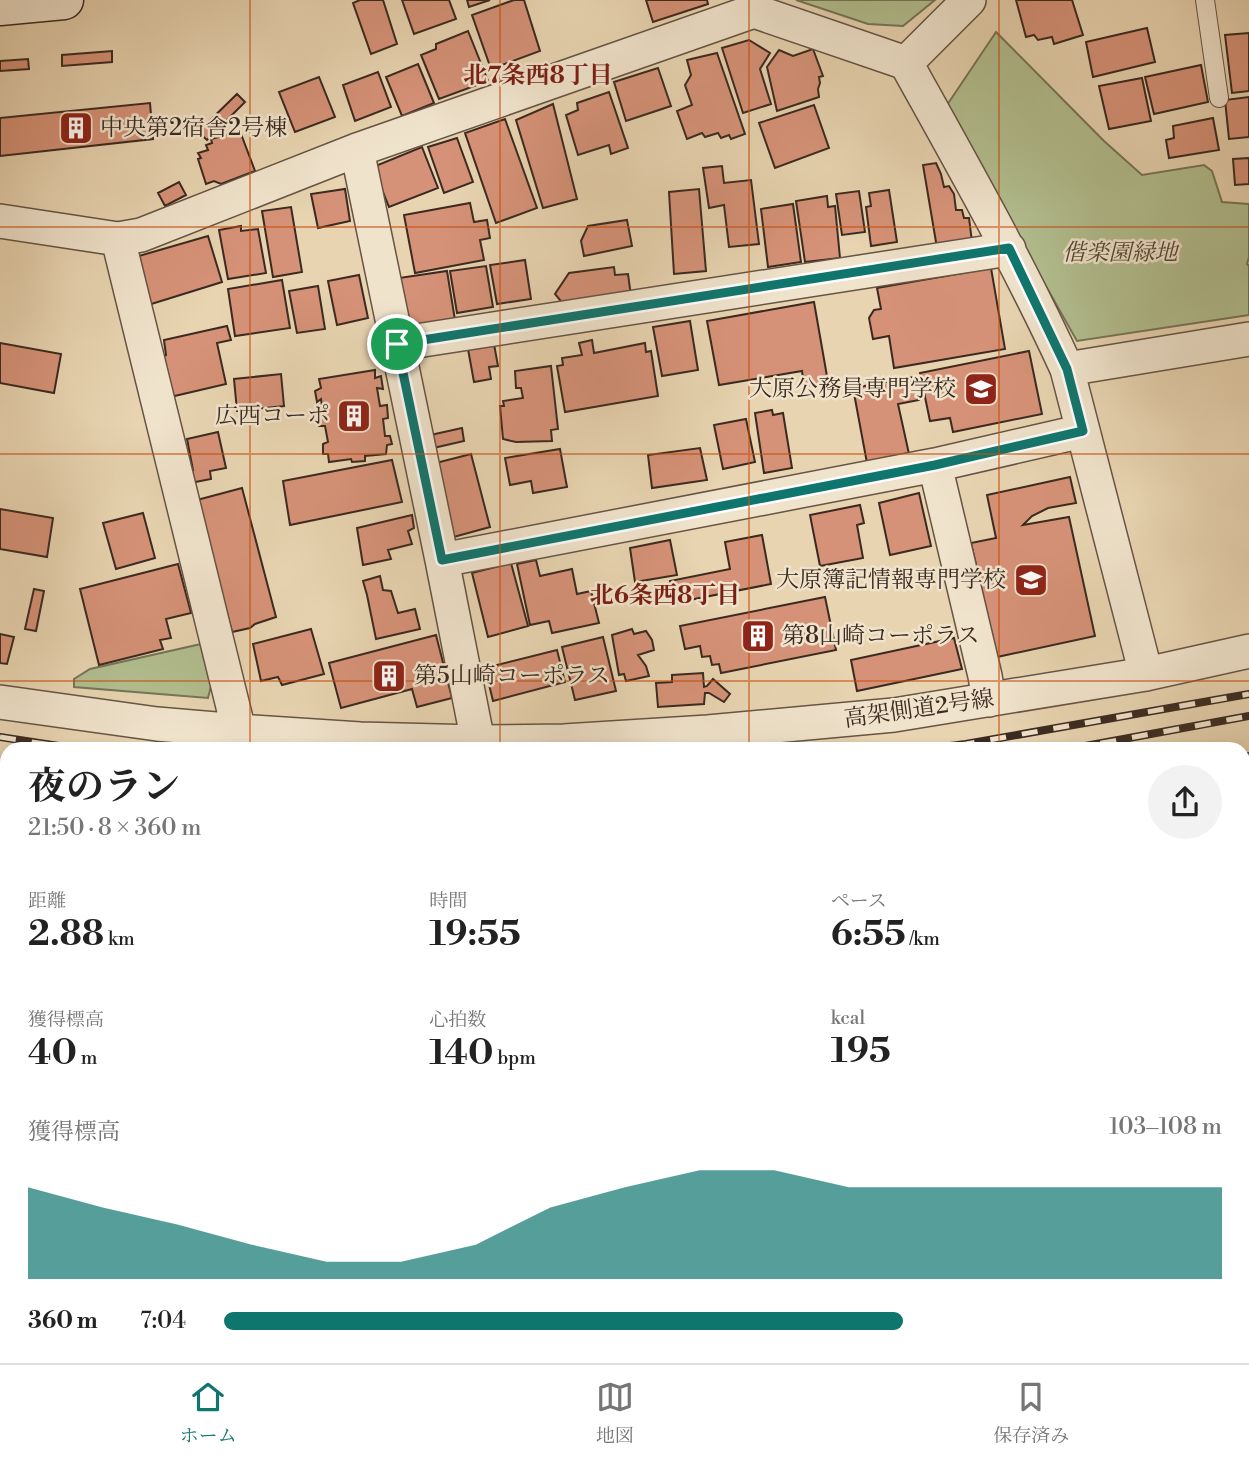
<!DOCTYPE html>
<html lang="ja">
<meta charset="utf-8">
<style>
body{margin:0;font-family:"Libre Bodoni","Noto Serif JP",serif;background:#f2f2f2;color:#222;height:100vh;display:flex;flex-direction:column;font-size:26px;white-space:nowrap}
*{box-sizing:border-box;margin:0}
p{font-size:23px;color:#767676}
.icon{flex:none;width:38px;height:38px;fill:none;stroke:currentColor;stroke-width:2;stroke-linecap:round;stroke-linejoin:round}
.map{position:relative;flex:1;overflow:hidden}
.details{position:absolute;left:0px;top:742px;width:1250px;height:621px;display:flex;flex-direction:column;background:#fff;border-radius:21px 21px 0 0;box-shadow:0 4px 10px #0003}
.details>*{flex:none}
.pin{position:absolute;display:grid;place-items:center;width:60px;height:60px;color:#fff;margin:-30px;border:4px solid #fff;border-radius:50%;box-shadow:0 2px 7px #0007}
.round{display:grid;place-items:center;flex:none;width:74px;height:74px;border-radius:37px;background:#f2f2f2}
.head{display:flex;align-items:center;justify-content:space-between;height:119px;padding:0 28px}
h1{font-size:38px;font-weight:700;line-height:52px}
.stats{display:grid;grid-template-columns:repeat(3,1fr);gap:10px;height:119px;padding:7px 28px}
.stats div{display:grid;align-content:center}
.stats b{font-size:35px;font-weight:700}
.stats small{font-size:19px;font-weight:400}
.stats p{font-size:19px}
.chart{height:196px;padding:14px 28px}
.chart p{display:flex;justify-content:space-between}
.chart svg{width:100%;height:126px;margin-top:7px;fill:#0f766e;opacity:.7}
ul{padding:0 28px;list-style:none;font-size:23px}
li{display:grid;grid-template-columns:112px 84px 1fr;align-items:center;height:52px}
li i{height:18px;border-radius:9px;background:#0f766e}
.dock{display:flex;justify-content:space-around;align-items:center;height:98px;border-top:2px solid #e0e0e0;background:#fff;font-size:19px;color:#767676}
.dock a{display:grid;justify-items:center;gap:4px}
.dock .current{color:#0f766e}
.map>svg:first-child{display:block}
.green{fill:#b2be8f;stroke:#767458;stroke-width:2}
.building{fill:#d69278;stroke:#3b2a20;stroke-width:2}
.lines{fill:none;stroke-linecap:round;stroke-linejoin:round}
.lane-casing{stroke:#665444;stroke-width:20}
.street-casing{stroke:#665444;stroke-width:36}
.secondary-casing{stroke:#3b2a20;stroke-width:41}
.lane{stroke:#f0e3cc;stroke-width:18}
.street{stroke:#f0e3cc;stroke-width:33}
.secondary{stroke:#f0e3cc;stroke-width:38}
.rail-casing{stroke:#3b2a20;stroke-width:8}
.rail{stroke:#f0e3cc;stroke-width:5;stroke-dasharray:16;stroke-linecap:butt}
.route-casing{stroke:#fff;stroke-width:14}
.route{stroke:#0f766e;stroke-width:9}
.grid{fill:none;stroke:#c55010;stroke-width:2;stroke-opacity:0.55}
.labels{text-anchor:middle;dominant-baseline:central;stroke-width:5;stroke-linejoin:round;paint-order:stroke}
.poi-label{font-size:23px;fill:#3b2a20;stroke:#f0e3cc;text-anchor:start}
.park-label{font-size:23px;font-style:italic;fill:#534836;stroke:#f0e3cc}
.street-label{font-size:23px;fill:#3b2a20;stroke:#f0e3cc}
.neighbourhood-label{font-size:24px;font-weight:bold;fill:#7a1f14;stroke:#f0e3cc}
</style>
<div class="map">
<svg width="1249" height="1363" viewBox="0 0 1249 1363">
<rect width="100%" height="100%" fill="#e8d4b1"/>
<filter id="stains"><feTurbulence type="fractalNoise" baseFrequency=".00286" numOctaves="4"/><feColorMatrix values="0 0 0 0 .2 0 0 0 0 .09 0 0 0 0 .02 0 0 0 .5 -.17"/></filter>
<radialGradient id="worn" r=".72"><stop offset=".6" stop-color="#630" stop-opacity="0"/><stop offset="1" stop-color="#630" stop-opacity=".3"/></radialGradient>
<path class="green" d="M 796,0 L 935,0 L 903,26 L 868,24 Z
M 996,32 L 1104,141 L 1142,175 L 1204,165 L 1212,171 L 1222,202 L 1249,204 L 1249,257 L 1247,264 L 1249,266 L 1249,315 L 1077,341 L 945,108 Z
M 201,644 L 212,682 L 208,698 L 74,687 L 74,679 L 90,669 Z
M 424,1356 L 1072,1356 L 1069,1363 L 426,1363 Z"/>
<path class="building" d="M 360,0 L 383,0 L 397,44 L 371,54 L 353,3 Z
M 402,0 L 449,0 L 456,19 L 414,34 Z
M 467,0 L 490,0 L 469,7 Z
M 514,0 L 524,0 L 540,51 L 491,69 L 472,15 Z
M 646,0 L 707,0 L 708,4 L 653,22 Z
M 1016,0 L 1072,0 L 1083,35 L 1054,44 L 1052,37 L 1038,40 L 1034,35 L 1026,37 Z
M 1147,28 L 1155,62 L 1093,77 L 1086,42 Z
M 468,31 L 488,81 L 439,99 L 421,55 L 436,49 L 436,44 Z
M 1249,33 L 1249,91 L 1232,93 L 1225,35 Z
M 749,40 L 770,53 L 760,69 L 771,104 L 743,113 L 722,48 Z
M 813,49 L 823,76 L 819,77 L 820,83 L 818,89 L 819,97 L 777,111 L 767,67 L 779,50 L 793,56 Z
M 112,51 L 112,62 L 62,66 L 62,55 Z
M 717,53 L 745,134 L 731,139 L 729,135 L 721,138 L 718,133 L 705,137 L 702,133 L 687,139 L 677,111 L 692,105 L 685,85 L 691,75 L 687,60 Z
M 28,59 L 29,69 L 0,71 L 0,61 Z
M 418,64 L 434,103 L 402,116 L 386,77 Z
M 1201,65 L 1208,102 L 1154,114 L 1145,77 Z
M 658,68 L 671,106 L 626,121 L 614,82 Z
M 378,72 L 391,107 L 355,121 L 343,85 Z
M 319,77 L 335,117 L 295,132 L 279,92 Z
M 1142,78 L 1151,121 L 1109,129 L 1099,86 Z
M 609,92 L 628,148 L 611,154 L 609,145 L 578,155 L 566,115 L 578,110 L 577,103 Z
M 237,94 L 245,102 L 207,140 L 198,132 Z
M 1249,97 L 1249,137 L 1229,139 L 1225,100 Z
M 150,103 L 153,139 L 0,156 L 0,118 Z
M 553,104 L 577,199 L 543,208 L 516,120 Z
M 814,105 L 829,148 L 775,168 L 759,123 Z
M 1213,118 L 1219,150 L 1169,158 L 1166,140 L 1174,138 L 1173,126 Z
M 505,119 L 537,208 L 496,223 L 465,133 Z
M 234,133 L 235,136 L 241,134 L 255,171 L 221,184 L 214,181 L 206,184 L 198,159 L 201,158 L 198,153 L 208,150 L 206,145 L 212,143 L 211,139 Z
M 457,138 L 473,182 L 444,193 L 428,147 Z
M 422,147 L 438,188 L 389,207 L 373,167 Z
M 1249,158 L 1249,184 L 1235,185 L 1233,159 Z
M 936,163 L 941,174 L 944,187 L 949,186 L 954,194 L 956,210 L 962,210 L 964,218 L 969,218 L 972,242 L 937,248 L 923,165 Z
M 722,166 L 724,183 L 751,180 L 759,244 L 729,247 L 724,205 L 709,208 L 703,168 Z
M 179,182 L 186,195 L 165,206 L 158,193 Z
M 345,189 L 350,221 L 318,228 L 311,194 Z
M 699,189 L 706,271 L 674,274 L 669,192 Z
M 889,190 L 897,242 L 871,246 L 866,207 L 871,206 L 869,193 Z
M 859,191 L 865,232 L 842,235 L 836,194 Z
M 827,196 L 828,207 L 835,206 L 840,258 L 805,262 L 796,201 Z
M 470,203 L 474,222 L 487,220 L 490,238 L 480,240 L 484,260 L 415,273 L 404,215 Z
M 793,204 L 801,262 L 768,267 L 761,209 Z
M 291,207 L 302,272 L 273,277 L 262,211 Z
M 627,220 L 632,246 L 584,256 L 581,241 L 588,226 Z
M 241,226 L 241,231 L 258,229 L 266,273 L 228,279 L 219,230 Z
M 208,236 L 222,282 L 145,306 L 132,258 Z
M 525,260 L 531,299 L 497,304 L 490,265 Z
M 486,266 L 493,307 L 457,313 L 450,271 Z
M 614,267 L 615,275 L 628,274 L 631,296 L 564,305 L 555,294 L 569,273 Z
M 991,268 L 1005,349 L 894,368 L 889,336 L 873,339 L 869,318 L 874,310 L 881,309 L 877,288 Z
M 447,271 L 455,320 L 406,327 L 399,278 Z
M 359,275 L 368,318 L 337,325 L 328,281 Z
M 282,280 L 290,328 L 235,336 L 228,289 Z
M 318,286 L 325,329 L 297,333 L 289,291 Z
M 814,302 L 828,382 L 804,386 L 802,371 L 719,385 L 707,321 Z
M 690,321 L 698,370 L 662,376 L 653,327 Z
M 227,326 L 231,340 L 217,343 L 226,384 L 166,398 L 158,358 L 166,355 L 164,340 Z
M 592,340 L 594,353 L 645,343 L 646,352 L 651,351 L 658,396 L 565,412 L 557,366 L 563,365 L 562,358 L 582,355 L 579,343 Z
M 0,343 L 61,354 L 54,393 L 0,383 Z
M 494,344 L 498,366 L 489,367 L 491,379 L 474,382 L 468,349 Z
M 1029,351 L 1042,414 L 953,432 L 950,418 L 930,421 L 920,373 Z
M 551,366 L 558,429 L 551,430 L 552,441 L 516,442 L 503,439 L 500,406 L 504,406 L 503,401 L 523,398 L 521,388 L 516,388 L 515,371 Z
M 375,370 L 375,378 L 381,376 L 383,389 L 377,388 L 380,406 L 387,405 L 388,418 L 383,419 L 385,436 L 390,436 L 392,444 L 387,445 L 386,454 L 365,456 L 365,461 L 352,462 L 351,459 L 329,462 L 328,454 L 323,454 L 323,444 L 328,442 L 325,426 L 319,426 L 318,417 L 323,415 L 321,399 L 317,402 L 315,391 L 321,388 L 319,379 Z
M 281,374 L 284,406 L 237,411 L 234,379 Z
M 914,377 L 919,400 L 898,404 L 909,454 L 867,463 L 853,388 Z
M 772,410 L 773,415 L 783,413 L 792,468 L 764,473 L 755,413 Z
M 746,419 L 755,462 L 723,469 L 714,425 Z
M 462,428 L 464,441 L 429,449 L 426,436 Z
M 218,432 L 226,468 L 210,471 L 211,479 L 185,484 L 183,473 L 193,470 L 187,439 Z
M 700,448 L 707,480 L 652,488 L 648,455 Z
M 560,449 L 567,487 L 533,493 L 531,481 L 510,485 L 505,458 Z
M 471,454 L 490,527 L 450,538 L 432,464 Z
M 392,460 L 402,502 L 290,525 L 283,481 Z
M 1070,477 L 1076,503 L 1048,508 L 1032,516 L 1023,525 L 1069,517 L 1095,636 L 997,657 L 971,543 L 996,538 L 987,495 Z
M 242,488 L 276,617 L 255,624 L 250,628 L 232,632 L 197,500 Z
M 919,493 L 931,546 L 890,555 L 879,503 Z
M 860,505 L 864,523 L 857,525 L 863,558 L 820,566 L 810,515 Z
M 0,509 L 53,518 L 47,557 L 0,549 Z
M 143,513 L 155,558 L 116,569 L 103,523 Z
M 412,515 L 414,528 L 408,531 L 412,544 L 388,550 L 391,559 L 363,565 L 357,528 Z
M 762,535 L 771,584 L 674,603 L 670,581 L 730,569 L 725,542 Z
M 670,540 L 677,575 L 635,582 L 630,548 Z
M 536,560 L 540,576 L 572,569 L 577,594 L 591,591 L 599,623 L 552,633 L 549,621 L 530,625 L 517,564 Z
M 511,563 L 528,626 L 488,637 L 472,573 Z
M 178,564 L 191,613 L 166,619 L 171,638 L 160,640 L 163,649 L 99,665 L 80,589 Z
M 380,576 L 383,590 L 391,591 L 398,613 L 415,609 L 420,629 L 376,639 L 367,595 L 363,581 Z
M 34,589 L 44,591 L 36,631 L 25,629 Z
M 825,597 L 836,650 L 721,673 L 719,664 L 712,665 L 710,656 L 702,657 L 700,646 L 685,649 L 680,626 Z
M 311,629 L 324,674 L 282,685 L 278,677 L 261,681 L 253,644 Z
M 632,629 L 634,634 L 646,631 L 652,640 L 654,650 L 638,655 L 646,666 L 649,676 L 626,681 L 624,674 L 619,675 L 612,635 Z
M 0,634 L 14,637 L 7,664 L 0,663 Z
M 436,635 L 452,698 L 417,707 L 412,689 L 341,708 L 329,663 Z
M 603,637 L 616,691 L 575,700 L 562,647 Z
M 954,638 L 962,669 L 857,691 L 851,660 Z
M 557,650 L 565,682 L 493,701 L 485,668 Z
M 703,673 L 704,687 L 707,686 L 713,679 L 730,694 L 724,702 L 709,693 L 705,693 L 704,704 L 658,707 L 656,683 L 672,682 L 672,675 Z
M 1249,900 L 1249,1010 L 1242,1011 L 1242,901 Z
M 1249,1035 L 1249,1328 L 1242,1329 L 1242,1036 Z
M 7,1083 L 7,1153 L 0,1154 L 0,1084 Z
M 38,1356 L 103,1356 L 104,1363 L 39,1363 Z
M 115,1356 L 168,1356 L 170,1363 L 160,1363 L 159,1357 L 136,1361 L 136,1363 L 116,1363 Z
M 174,1356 L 236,1356 L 236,1359 L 216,1363 L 176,1363 Z
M 255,1356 L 300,1356 L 266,1363 L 256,1363 Z
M 362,1356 L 374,1356 L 375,1363 L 328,1363 Z"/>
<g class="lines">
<g class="lane-casing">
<path id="lane" d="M 1205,0 L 1219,98"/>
</g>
<g class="street-casing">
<path id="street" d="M 906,63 L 969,0
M 357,150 L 442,560 L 478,742
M 0,221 L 118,239 L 141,235 L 357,150 L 754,11 L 906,63 C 962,164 1019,264 1067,369 L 1146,674
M 118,239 L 239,731
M 397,344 L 1009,249
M 1067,369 L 1249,339
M 935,465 L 985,676 L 989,700
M 442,560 L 935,465 L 1083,431
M 0,702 L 157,724 L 239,731 L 360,739 L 478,742 L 564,741 L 708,732 L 894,715 L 1146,674 L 1249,651
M 0,1303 L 7,1336
M 396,1356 L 398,1363
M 1106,1356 L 1107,1363"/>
</g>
<g class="secondary-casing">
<path id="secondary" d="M 0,6 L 64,0"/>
</g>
<use href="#lane" class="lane"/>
<use href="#street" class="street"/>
<use href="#secondary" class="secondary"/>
<g class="rail-casing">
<path id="rail" d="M 0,737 L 78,749
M 927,749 L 966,744 L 1249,694
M 1069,749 L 1249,716
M 1242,758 L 1249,756
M 0,769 L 7,770
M 0,808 L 7,809"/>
</g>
<use href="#rail" class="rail"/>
</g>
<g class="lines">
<g class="route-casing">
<path id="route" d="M 1009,248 L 1067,369 L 1083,431 L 935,465 L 442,560 L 397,344 Z"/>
</g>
<use href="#route" class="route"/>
</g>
<path class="grid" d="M 250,0 L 250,749M 500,0 L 500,749M 749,0 L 749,749M 999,0 L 999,749M 0,227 L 1249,227M 0,454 L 1249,454M 0,681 L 1249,681M 0,909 L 7,909M 1242,909 L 1249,909M 0,1136 L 7,1136M 1242,1136 L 1249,1136M 250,1356 L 250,1363M 500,1356 L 500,1363M 749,1356 L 749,1363M 999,1356 L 999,1363"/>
<defs>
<g id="building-square" transform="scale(1.75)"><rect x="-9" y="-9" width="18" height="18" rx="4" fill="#8f2418" stroke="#f0e3cc"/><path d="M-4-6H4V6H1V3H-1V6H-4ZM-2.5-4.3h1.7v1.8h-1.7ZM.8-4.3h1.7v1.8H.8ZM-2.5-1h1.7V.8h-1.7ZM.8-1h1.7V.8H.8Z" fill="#fff"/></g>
<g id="university-square" transform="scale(1.75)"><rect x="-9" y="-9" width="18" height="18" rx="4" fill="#8f2418" stroke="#f0e3cc"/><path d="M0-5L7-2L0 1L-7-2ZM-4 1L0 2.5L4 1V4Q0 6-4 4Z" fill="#fff"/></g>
</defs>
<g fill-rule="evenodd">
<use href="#building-square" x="76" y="128"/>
<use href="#university-square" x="981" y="389"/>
<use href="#building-square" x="354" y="416"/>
<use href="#university-square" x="1031" y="580"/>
<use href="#building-square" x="758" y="636"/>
<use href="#building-square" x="389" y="676"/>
</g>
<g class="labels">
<g class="poi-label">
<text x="100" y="128">中央第2宿舎2号棟</text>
<text x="956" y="389" text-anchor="end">大原公務員専門学校</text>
<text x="330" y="416" text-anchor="end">広西コーポ</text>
<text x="1006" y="580" text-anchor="end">大原簿記情報専門学校</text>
<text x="782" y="636">第8山崎コーポラス</text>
<text x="414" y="676">第5山崎コーポラス</text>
</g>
<g class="park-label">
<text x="1120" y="253">偕楽園緑地</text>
</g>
<g class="street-label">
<text transform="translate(919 709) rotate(-8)">高架側道2号線</text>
</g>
<g class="neighbourhood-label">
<text x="538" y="76">北7条西8丁目</text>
<text x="665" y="596">北6条西8丁目</text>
</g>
</g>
<rect width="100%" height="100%" filter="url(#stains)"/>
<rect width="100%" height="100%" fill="url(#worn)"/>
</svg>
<div class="pin" style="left:397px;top:344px;background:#1e9e55"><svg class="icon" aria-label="arrive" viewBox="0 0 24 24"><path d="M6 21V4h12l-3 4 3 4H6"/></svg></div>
<section class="details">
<div class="head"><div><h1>夜のラン</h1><p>21:50 · 8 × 360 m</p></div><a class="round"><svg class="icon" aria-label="share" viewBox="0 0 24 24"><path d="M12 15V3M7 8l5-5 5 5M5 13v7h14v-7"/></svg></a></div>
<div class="stats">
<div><p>距離</p><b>2.88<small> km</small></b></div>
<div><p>時間</p><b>19:55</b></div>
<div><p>ペース</p><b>6:55<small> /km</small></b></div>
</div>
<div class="stats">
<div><p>獲得標高</p><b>40<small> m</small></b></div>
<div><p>心拍数</p><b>140<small> bpm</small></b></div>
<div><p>kcal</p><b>195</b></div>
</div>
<div class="chart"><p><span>獲得標高</span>103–108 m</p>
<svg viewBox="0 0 160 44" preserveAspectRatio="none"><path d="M0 44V12L10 19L20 25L30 32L40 38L50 38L60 32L70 19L80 12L90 6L100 6L110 12L120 12L130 12L140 12L150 12L160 12V44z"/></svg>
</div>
<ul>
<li><b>360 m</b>7:04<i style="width:68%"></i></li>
</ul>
</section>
</div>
<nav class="dock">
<a class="current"><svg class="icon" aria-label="home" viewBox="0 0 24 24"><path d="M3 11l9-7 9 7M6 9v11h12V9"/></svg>ホーム</a>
<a><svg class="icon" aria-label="map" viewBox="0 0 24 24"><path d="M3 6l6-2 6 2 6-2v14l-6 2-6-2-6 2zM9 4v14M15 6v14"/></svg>地図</a>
<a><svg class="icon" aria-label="saved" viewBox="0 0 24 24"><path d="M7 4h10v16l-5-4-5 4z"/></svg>保存済み</a>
</nav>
